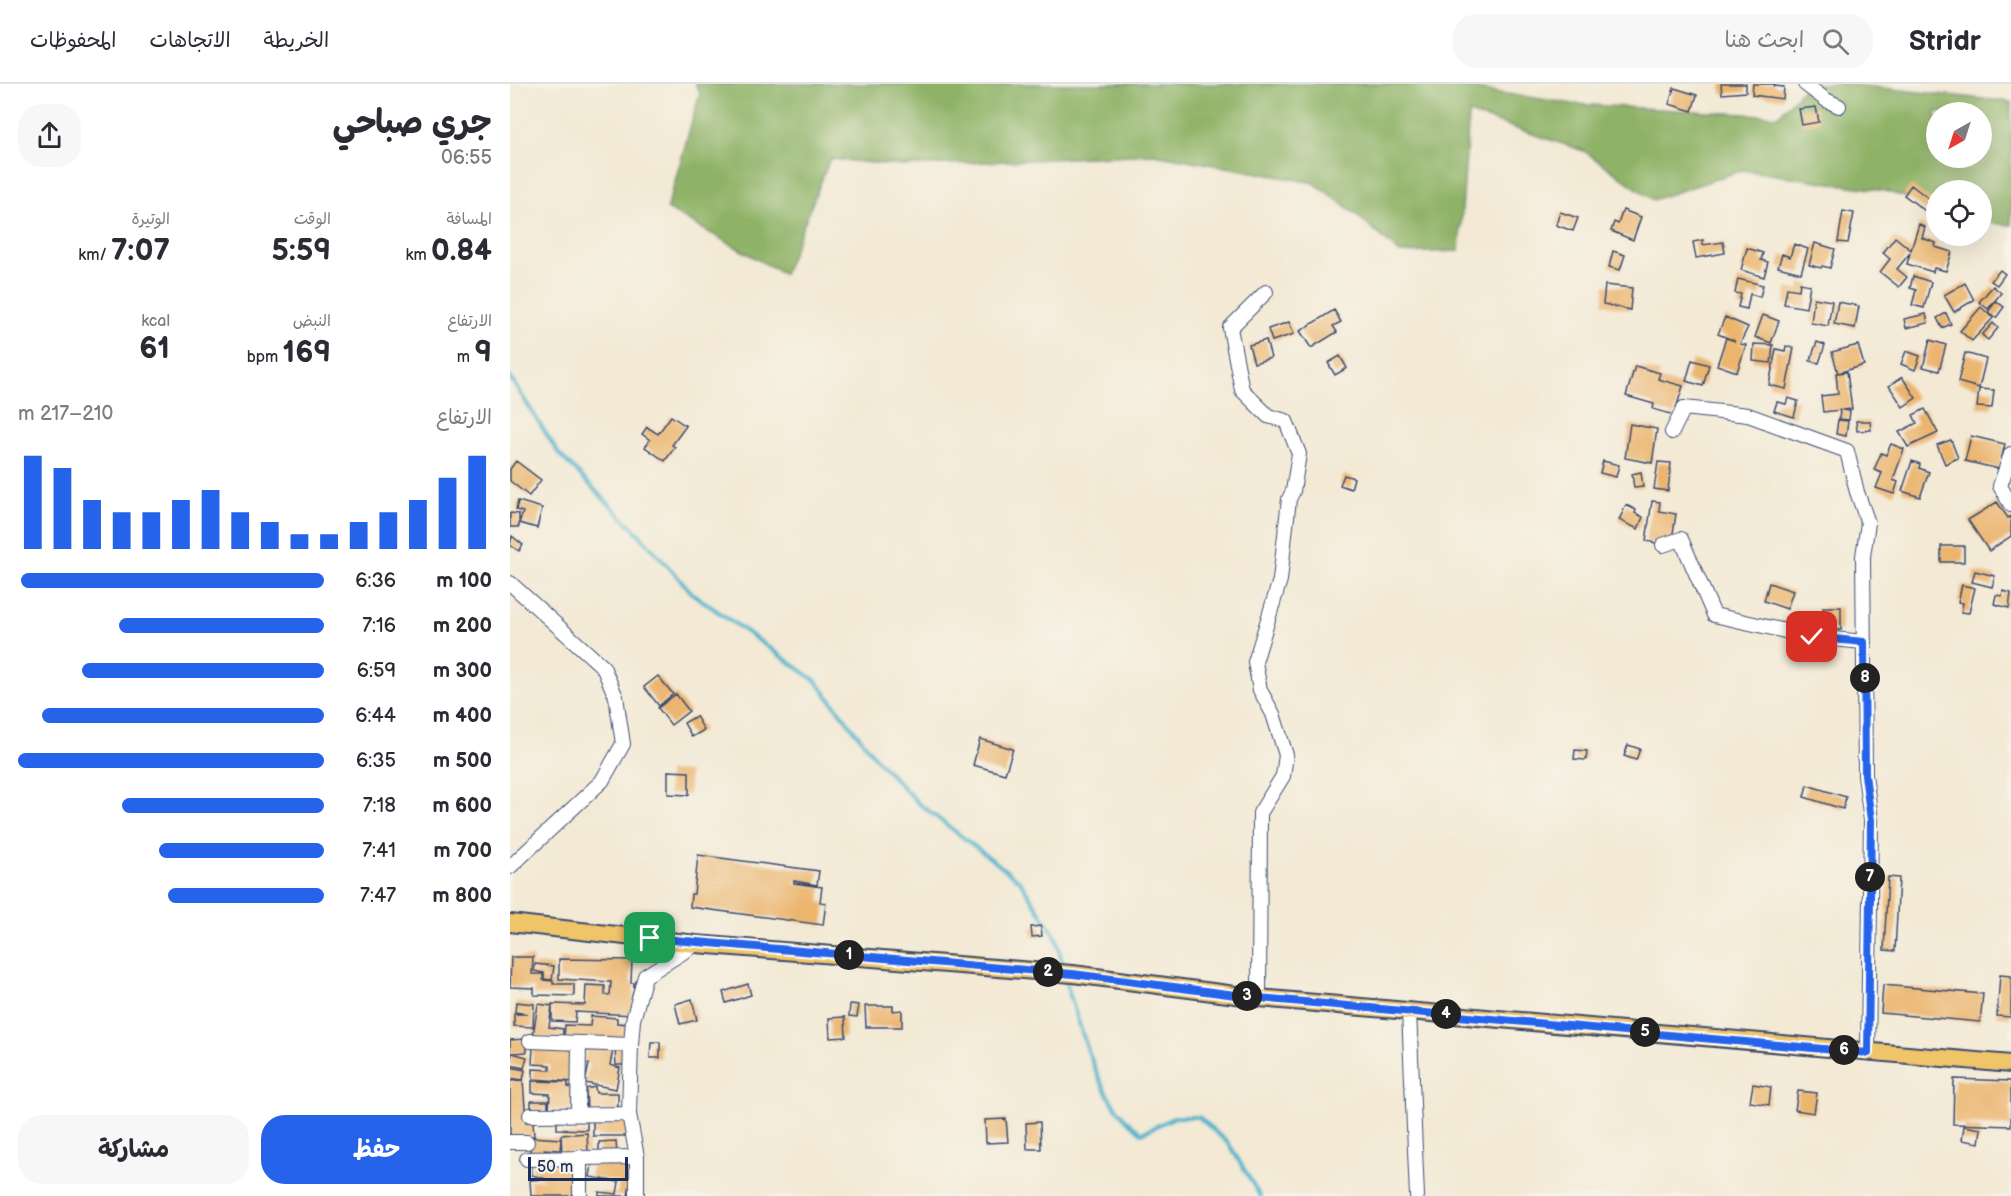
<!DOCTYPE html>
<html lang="ar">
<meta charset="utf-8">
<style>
body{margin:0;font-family:"Balsamiq Sans","Playpen Sans Arabic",sans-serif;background:#f7f7f7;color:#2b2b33;direction:rtl;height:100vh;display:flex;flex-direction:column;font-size:22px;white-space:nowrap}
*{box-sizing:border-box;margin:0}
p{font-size:20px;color:#7c7c81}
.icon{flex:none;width:33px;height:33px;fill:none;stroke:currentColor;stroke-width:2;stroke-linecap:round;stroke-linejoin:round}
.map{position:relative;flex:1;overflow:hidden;direction:ltr}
.drawer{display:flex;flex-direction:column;background:#fff;width:510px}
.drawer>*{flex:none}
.needle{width:39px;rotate:219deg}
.fabs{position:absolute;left:1416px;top:18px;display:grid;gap:12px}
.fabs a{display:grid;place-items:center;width:66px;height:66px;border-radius:50%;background:#fff;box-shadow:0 6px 24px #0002;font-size:30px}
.scale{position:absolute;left:18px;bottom:15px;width:100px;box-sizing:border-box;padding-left:6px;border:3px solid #1b2f5e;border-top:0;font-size:16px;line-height:21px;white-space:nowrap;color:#1b2f5e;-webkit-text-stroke:4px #f7f3e8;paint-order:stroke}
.pin{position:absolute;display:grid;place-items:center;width:51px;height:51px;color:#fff;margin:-26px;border-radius:12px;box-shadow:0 3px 9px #0006}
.km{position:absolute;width:30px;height:30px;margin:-15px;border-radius:50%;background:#222;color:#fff;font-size:16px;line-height:30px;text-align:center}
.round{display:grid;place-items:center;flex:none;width:63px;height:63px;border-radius:24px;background:#f7f7f7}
.overview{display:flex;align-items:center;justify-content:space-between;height:102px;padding:0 18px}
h1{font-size:33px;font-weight:700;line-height:45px}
.figures{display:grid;grid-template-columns:repeat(3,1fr);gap:9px;height:102px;padding:6px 18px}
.figures div{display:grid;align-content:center}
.figures b{font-size:30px;font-weight:700}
.figures small{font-size:16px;font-weight:400}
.figures p{font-size:16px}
.chart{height:168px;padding:12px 18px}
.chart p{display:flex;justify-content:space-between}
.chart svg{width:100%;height:108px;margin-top:6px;stroke:#2563eb;stroke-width:6}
.button{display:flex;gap:12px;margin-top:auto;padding:12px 18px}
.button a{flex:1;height:69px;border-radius:24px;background:#2563eb;color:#fff;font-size:24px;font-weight:700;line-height:69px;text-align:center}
.button a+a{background:#f7f7f7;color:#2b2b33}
ul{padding:0 18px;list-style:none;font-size:20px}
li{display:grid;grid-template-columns:96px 72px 1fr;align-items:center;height:45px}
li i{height:15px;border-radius:8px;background:#2563eb}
header{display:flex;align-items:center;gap:36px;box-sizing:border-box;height:84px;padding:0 30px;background:#fff;border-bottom:2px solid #e1e1e2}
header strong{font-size:28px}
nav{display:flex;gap:33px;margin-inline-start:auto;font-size:21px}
.search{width:420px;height:54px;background:#f7f7f7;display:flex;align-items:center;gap:15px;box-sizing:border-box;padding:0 21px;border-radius:24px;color:#7c7c81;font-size:22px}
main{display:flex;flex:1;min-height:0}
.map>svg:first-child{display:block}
.forest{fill:#8eb266;stroke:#547062;stroke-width:1.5;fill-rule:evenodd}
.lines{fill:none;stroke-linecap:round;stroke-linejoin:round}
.stream{stroke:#4db3cc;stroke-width:4}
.building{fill:#ebb56e}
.minor-casing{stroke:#3b4b70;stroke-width:16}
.major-casing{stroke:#3b4b70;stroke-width:20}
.minor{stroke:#fff;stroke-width:14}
.major{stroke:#f0c469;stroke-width:16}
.route-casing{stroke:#fff;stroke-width:12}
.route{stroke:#2563eb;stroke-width:8}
</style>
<header>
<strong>Stridr</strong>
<div class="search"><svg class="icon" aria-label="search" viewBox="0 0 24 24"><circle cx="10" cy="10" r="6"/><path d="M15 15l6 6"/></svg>ابحث هنا</div>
<nav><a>الخريطة</a><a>الاتجاهات</a><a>المحفوظات</a></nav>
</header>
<main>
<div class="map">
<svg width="1501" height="1112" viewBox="0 0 1501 1112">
<rect width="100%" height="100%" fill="#f7f3e8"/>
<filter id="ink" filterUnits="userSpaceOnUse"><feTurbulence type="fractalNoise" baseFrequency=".0167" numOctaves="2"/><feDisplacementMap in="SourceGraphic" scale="12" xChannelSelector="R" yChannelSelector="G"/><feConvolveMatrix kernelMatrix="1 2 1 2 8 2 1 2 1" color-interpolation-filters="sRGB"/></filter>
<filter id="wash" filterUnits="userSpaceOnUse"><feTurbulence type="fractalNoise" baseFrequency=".008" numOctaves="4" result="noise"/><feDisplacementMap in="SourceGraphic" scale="24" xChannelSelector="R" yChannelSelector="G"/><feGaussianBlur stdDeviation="1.35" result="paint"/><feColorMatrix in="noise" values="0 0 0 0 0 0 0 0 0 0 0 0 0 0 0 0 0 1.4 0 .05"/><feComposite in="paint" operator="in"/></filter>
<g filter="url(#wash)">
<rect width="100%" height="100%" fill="#f3e9d4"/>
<path class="forest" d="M 185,0 L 933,0 L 1063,20 L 1268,32 L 1298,0 L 1335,0 L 1501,18 L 1501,141 L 1487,140 L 1472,135 L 1472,106 L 1426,106 L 1426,122 L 1375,107 L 1233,86 L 1143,116 L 1074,67 L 959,29 L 949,167 L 890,169 L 847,131 L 804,99 L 644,70 L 395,82 L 320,75 L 274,190 L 157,125 L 190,9 ZM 1426,28 L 1472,28 L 1472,74 L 1426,74 Z"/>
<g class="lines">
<path class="stream" d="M 0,293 L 49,370 L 128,449 L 183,510 L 306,597 L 368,677 L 408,719 L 510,797 L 546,853 L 553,883
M 555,894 L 559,909 C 576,957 588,1020 632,1049 L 665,1033 L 689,1033 L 719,1060 L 750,1112"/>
</g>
<g id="blocks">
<path class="building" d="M 1211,0 L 1236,0 L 1236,8 L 1212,10 Z
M 1243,0 L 1265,0 L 1264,2 L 1274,3 L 1273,15 L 1242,11 Z
M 1164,4 L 1187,11 L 1182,27 L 1159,20 Z
M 1306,23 L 1309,38 L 1292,41 L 1289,25 Z
M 1401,101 L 1426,120 L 1426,126 L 1422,132 L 1394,111 Z
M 1113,126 L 1131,133 L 1123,156 L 1101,147 L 1104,138 L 1108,140 Z
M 1333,127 L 1344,129 L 1338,159 L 1328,158 Z
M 1050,128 L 1068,134 L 1063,147 L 1046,141 Z
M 1409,140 L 1415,143 L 1412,154 L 1426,159 L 1425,163 L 1442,168 L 1436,187 L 1424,184 L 1423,188 L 1397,180 L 1400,169 L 1387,185 L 1397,193 L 1389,203 L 1370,188 L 1380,175 L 1373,169 L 1385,153 L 1401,166 Z
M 1193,156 L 1193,161 L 1213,158 L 1215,169 L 1186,174 L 1183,158 Z
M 1305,159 L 1325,165 L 1320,184 L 1312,182 L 1311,184 L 1299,181 Z
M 1284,160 L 1298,165 L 1291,189 L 1268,183 L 1272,170 L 1280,173 Z
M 1237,164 L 1253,169 L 1251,176 L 1258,178 L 1254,193 L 1231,186 Z
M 1103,167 L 1115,171 L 1110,186 L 1099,183 Z
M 1490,186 L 1495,190 L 1487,201 L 1481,197 Z
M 1403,192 L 1421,198 L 1414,224 L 1402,221 L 1406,206 L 1400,204 Z
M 1228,195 L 1253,201 L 1250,213 L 1240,210 L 1237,225 L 1228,223 L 1231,210 L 1225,209 Z
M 1290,199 L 1300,201 L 1296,224 L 1274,220 L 1277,204 L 1289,206 Z
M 1455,199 L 1464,216 L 1444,228 L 1434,211 Z
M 1095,201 L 1122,204 L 1120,226 L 1093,220 Z
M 1483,202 L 1491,209 L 1478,225 L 1469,218 Z
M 1304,214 L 1322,217 L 1318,242 L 1301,239 Z
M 1486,217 L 1494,223 L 1486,234 L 1478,228 Z
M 1328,218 L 1349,222 L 1345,244 L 1324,240 Z
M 1471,223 L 1483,234 L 1462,257 L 1450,247 Z
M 824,226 L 831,238 L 823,242 L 827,248 L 801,264 L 790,247 Z
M 1436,229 L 1441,240 L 1432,244 L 1427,234 Z
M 1416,230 L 1418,239 L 1396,244 L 1394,235 Z
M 1253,231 L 1269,237 L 1261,259 L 1245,253 Z
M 1215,233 L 1238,243 L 1230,260 L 1236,261 L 1227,288 L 1207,281 L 1216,254 L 1225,257 L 1208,250 Z
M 779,238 L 784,250 L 762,257 L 758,245 Z
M 1483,239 L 1488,244 L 1478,256 L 1472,251 Z
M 756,256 L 761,274 L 744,279 L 739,261 Z
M 1420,256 L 1436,261 L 1429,287 L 1413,283 Z
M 1307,258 L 1315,261 L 1309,279 L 1300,277 Z
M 1244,260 L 1263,261 L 1261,279 L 1243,277 Z
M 1348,261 L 1354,281 L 1328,289 L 1337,288 L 1342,325 L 1332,326 L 1340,327 L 1339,336 L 1329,335 L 1330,326 L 1313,328 L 1311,312 L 1328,310 L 1326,289 L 1328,289 L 1322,268 Z
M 1276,262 L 1284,264 L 1276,305 L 1259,301 L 1266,265 L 1275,267 Z
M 1396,267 L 1410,272 L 1405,286 L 1391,280 Z
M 1455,269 L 1476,275 L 1469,304 L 1448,298 Z
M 830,272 L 837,284 L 825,291 L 818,279 Z
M 1182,276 L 1199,281 L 1193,302 L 1176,297 Z
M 1125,282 L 1150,289 L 1148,295 L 1173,302 L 1164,331 L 1143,325 L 1144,320 L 1116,312 Z
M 1392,293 L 1406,314 L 1393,323 L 1379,302 Z
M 1469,305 L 1484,306 L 1482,324 L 1467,323 Z
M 1278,314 L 1288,317 L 1284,333 L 1264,327 L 1267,318 L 1276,320 Z
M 1415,325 L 1428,349 L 1398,363 L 1389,348 L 1407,339 L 1403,331 Z
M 161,332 L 176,342 L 162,361 L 165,363 L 155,377 L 135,363 L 140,356 L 132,350 L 137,343 L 148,350 Z
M 1328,336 L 1338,337 L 1336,352 L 1326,350 Z
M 1346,337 L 1360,337 L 1361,346 L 1347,347 Z
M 1120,340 L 1147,345 L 1142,379 L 1115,374 Z
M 1461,352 L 1495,360 L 1489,385 L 1455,377 Z
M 1441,356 L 1448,374 L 1435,380 L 1427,361 Z
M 1381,360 L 1394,365 L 1383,396 L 1388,398 L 1384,410 L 1366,404 L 1372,389 L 1364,386 L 1371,369 L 1376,371 Z
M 6,377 L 31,396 L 19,412 L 0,397 L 0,385 Z
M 1093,377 L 1109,381 L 1106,393 L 1090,389 Z
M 1402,377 L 1410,380 L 1409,384 L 1419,388 L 1410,413 L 1392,407 Z
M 1148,378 L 1161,379 L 1158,407 L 1144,405 Z
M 1131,388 L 1133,403 L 1124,404 L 1122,390 Z
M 834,391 L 844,394 L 841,405 L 830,401 Z
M 8,417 L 32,424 L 27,444 L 9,439 L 13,428 L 6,426 Z
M 1142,417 L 1150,418 L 1149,427 L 1166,430 L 1161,462 L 1136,457 Z
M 1487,418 L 1498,434 L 1501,432 L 1501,452 L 1479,467 L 1458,436 Z
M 1116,421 L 1126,426 L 1125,429 L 1133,433 L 1128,445 L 1109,436 Z
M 0,429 L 9,430 L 9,443 L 0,443 Z
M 2,452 L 13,461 L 9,467 L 0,461 Z
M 1431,462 L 1454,462 L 1454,478 L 1431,478 Z
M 1465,487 L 1485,492 L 1482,503 L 1462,498 Z
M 1259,499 L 1283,507 L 1277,525 L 1254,517 Z
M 1452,501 L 1465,504 L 1459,529 L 1451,528 L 1453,519 L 1448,518 Z
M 1493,507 L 1501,509 L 1499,524 L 1484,520 L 1486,511 L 1492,512 Z
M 1313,523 L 1331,523 L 1331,546 L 1313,545 Z
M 148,592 L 163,610 L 149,622 L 134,603 Z
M 166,610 L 179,627 L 161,641 L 148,624 Z
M 186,632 L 194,646 L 182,653 L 174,639 Z
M 470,655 L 503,665 L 495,690 L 463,681 Z
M 1118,661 L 1130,665 L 1126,676 L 1114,672 Z
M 1065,666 L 1077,667 L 1076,676 L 1064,675 Z
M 158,687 L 179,688 L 179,711 L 158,710 Z
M 1297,701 L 1336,713 L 1333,725 L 1294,713 Z
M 188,771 L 309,787 L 307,801 L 284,797 L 284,799 L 312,803 L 310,818 L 316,819 L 313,841 L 180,823 L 181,810 L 184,810 Z
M 1378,793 L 1389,794 L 1385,867 L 1374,866 Z
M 531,842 L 532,852 L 522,853 L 521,843 Z
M 1,873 L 23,873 L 22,890 L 33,890 L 33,896 L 43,897 L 43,900 L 64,900 L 64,912 L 24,911 L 24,904 L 0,903 Z
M 49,875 L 122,876 L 121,899 L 124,899 L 123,931 L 66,928 L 65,938 L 42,937 L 42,920 L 75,921 L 76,901 L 95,902 L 95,911 L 100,911 L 101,898 L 49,895 Z
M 25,880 L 44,882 L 42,896 L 34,895 L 34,889 L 24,887 Z
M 1490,891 L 1501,892 L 1501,933 L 1487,932 Z
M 238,900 L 241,911 L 216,919 L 213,908 Z
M 1373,901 L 1473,910 L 1470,938 L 1371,929 Z
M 182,915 L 187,936 L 170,940 L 165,920 Z
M 6,918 L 24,920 L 23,943 L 4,942 L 4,930 L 18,930 L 5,928 Z
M 28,920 L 42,922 L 39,943 L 53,945 L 52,956 L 23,952 Z
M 340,920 L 349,921 L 347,933 L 339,932 Z
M 355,922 L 383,922 L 383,927 L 392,926 L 392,943 L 356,943 Z
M 81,932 L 107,934 L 107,939 L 119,940 L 118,959 L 54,955 L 55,941 L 80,942 Z
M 335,933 L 336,953 L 320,954 L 319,934 Z
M 16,955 L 17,968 L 2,969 L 17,973 L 14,984 L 0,981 L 2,969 L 0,969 L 0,956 Z
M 141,958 L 150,958 L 150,974 L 140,974 Z
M 77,961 L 103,966 L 100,981 L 110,984 L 106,1005 L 75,999 L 79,980 L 74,979 Z
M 23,963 L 67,966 L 66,998 L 23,995 L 23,985 L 40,986 L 40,981 L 22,980 Z
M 105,963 L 115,963 L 116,981 L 106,981 Z
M 0,983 L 15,986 L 13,996 L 16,1038 L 23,1038 L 24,1052 L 0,1053 L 0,997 L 13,996 L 0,994 Z
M 1444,995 L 1501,997 L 1501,1042 L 1443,1040 Z
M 22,997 L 58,998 L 58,1003 L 65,1004 L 64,1027 L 39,1025 L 40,1010 L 22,1009 Z
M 1243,1000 L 1261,1003 L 1259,1021 L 1240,1018 Z
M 85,1003 L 86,1009 L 108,1009 L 108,1027 L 77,1027 L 76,1005 Z
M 1288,1007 L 1307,1009 L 1304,1029 L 1285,1026 Z
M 21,1017 L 38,1017 L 38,1027 L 21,1026 Z
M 83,1034 L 118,1034 L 118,1052 L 83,1052 Z
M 47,1035 L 77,1035 L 77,1046 L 47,1045 Z
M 496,1035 L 498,1058 L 476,1059 L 475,1036 Z
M 530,1038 L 531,1065 L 517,1065 L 516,1039 Z
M 1454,1042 L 1471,1045 L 1469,1059 L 1452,1056 Z
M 77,1049 L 78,1068 L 52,1069 L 51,1051 Z
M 21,1053 L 51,1055 L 50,1066 L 34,1065 L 34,1070 L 20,1069 Z
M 106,1057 L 107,1071 L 89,1071 L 89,1058 Z
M 68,1080 L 65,1112 L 21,1112 L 20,1096 L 36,1095 L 22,1091 L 22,1081 Z
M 82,1080 L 123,1080 L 118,1112 L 89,1112 L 89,1108 L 107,1110 L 109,1098 L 80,1093 Z"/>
</g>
</g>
<g filter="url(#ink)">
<use href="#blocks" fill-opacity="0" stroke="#3b4b70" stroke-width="1.5"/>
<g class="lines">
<g class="minor-casing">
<path id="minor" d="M 1295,0 L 1316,16 L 1329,22
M 1162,348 L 1174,324 L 1238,331 L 1337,367 L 1347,408 L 1358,439 L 1353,472 L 1355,691 L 1361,736 L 1358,969
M 1501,370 L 1490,402 L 1501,421
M 1153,461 L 1171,455 L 1204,531 L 1302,553 L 1354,558
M 0,499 L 93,583 L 106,613 L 113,660 L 92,697 L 0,783
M 749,914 L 750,729 L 773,692 L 776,671 L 763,630 L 750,606 L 745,578 L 770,496 L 779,415 L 783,407 L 789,370 L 776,337 L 758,332 L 732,306 L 720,244 L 756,208
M 899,927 L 907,1112
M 20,957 L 121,961
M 68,1030 L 69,960
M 20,1031 L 119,1030
M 0,1058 L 17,1058
M 70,1073 L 70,1112
M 17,1075 L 127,1073
M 127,1112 L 127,1073 L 119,1030 L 121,961 L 123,936 L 135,892 L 186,860"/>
</g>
<g class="major-casing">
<path id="major" d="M 0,839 L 186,860 L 563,890 L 749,914 L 1501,980"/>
</g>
<use href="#minor" class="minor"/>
<use href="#major" class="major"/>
</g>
</g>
<g class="lines" filter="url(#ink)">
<g class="route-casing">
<path id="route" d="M 140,854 L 563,890 L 749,914 L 1358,969 L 1361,736 L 1355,691 L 1354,558 L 1302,553"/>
</g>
<use href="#route" class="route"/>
</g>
</svg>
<div class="fabs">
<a><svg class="needle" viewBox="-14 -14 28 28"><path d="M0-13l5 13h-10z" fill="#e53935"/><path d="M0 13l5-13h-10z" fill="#7c7c81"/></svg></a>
<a><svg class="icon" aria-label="locate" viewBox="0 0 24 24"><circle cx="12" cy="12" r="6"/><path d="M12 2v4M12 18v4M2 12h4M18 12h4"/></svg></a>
</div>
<div class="scale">50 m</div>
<div class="pin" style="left:140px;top:854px;background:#1e9e55"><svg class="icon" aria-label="arrive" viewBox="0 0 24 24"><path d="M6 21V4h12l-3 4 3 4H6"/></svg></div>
<div class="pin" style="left:1302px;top:553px;background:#d93025"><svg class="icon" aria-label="check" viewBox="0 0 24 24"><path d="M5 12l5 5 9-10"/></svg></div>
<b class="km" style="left:339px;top:871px">1</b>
<b class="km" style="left:538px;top:888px">2</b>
<b class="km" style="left:737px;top:912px">3</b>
<b class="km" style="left:936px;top:930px">4</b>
<b class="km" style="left:1135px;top:948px">5</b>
<b class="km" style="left:1334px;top:966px">6</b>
<b class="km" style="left:1360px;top:793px">7</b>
<b class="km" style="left:1355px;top:594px">8</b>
</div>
<section class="drawer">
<div class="overview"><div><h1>جري صباحي</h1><p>06:55</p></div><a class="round"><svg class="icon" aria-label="share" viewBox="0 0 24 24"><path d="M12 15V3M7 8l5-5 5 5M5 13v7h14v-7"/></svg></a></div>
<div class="figures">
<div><p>المسافة</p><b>0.84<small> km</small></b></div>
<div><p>الوقت</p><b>5:59</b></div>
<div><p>الوتيرة</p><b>7:07<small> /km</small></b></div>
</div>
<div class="figures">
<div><p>الارتفاع</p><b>9<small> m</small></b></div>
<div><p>النبض</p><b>169<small> bpm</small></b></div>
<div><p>kcal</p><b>61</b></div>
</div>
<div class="chart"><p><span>الارتفاع</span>210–217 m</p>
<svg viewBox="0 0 160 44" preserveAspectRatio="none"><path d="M5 44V6M15 44V11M25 44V24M35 44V29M45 44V29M55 44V24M65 44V20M75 44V29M85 44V33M95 44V38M105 44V38M115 44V33M125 44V29M135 44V24M145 44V15M155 44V6"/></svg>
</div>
<ul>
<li><b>100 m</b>6:36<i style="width:99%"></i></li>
<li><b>200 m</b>7:16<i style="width:67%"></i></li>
<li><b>300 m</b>6:59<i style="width:79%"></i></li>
<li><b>400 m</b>6:44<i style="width:92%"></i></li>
<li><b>500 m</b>6:35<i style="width:100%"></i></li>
<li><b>600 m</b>7:18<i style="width:66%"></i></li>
<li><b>700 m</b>7:41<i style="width:54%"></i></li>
<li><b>800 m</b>7:47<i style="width:51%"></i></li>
</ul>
<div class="button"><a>حفظ</a><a>مشاركة</a></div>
</section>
</main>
